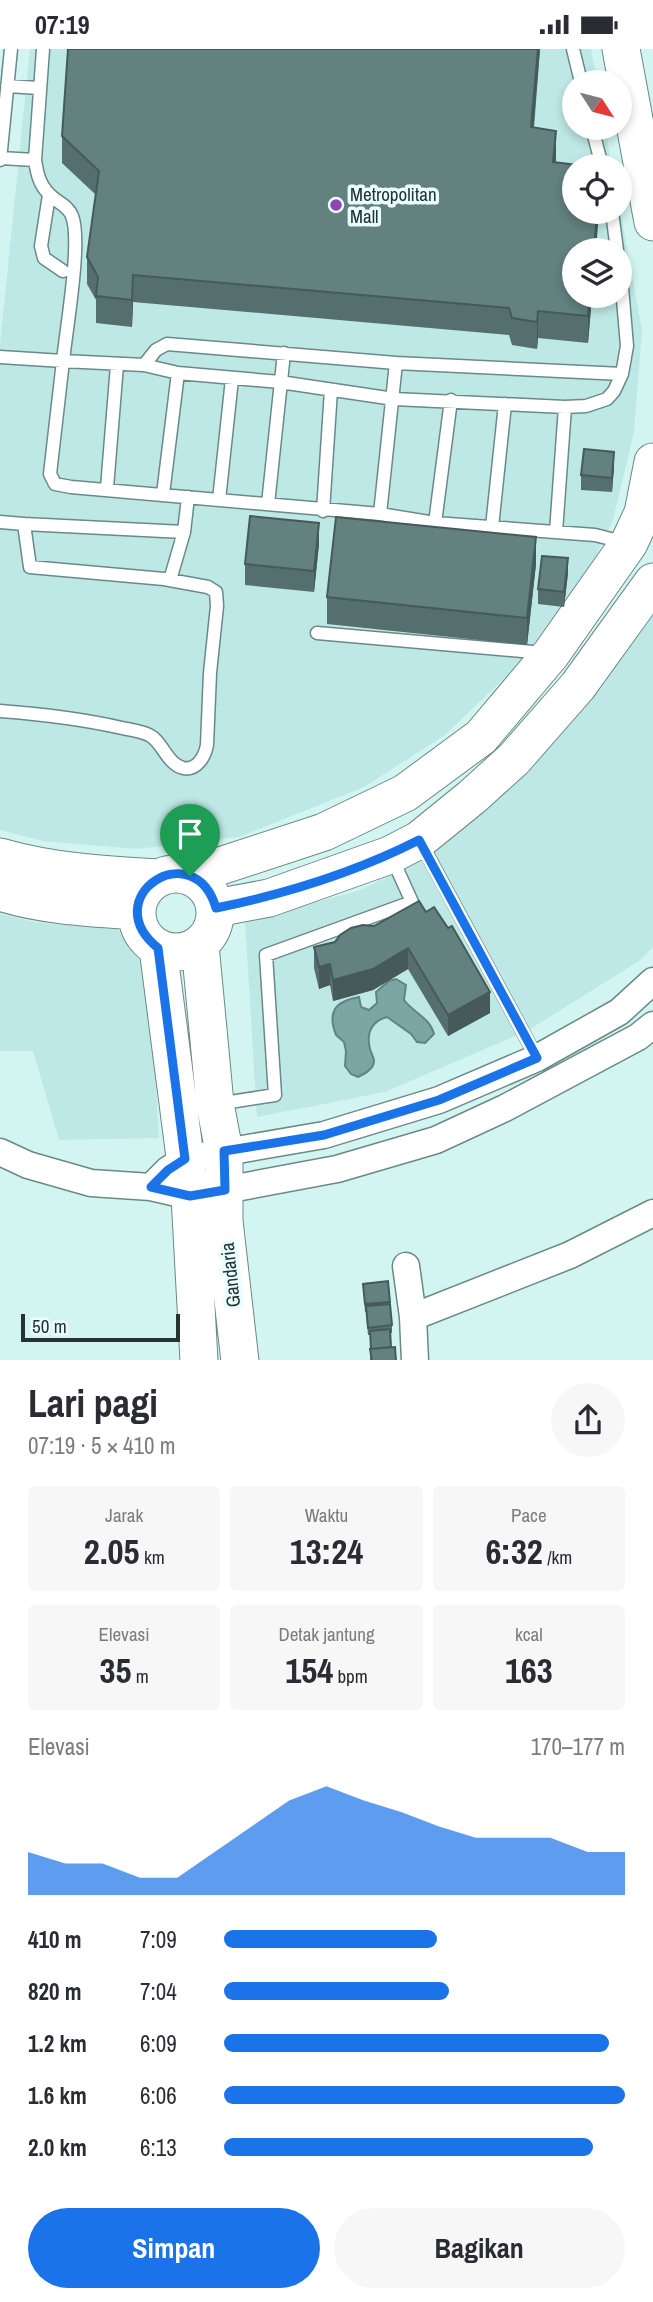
<!DOCTYPE html>
<html lang="id">
<meta charset="utf-8">
<style>
body{margin:0;font-family:"Archivo Narrow",sans-serif;background:#f7f7f7;color:#2b2b33;height:100vh;display:flex;flex-direction:column;font-size:26px;white-space:nowrap}
*{box-sizing:border-box;margin:0}
p{font-size:23px;color:#7c7c81}
.icon{flex:none;width:38px;height:38px;fill:none;stroke:currentColor;stroke-width:2;stroke-linecap:round;stroke-linejoin:round}
.map{position:relative;height:1311px;overflow:hidden}
.panel{display:flex;flex-direction:column;background:#fff;flex:1}
.panel>*{flex:none}
.needle{width:46px;rotate:126deg}
.fabs{position:absolute;left:562px;top:21px;display:grid;gap:14px}
.fabs a{display:grid;place-items:center;width:70px;height:70px;border-radius:50%;background:#fff;box-shadow:0 4px 10px #0003;font-size:35px}
.scale{position:absolute;left:21px;bottom:18px;width:159px;box-sizing:border-box;padding-left:7px;border:4px solid #253332;border-top:0;font-size:19px;line-height:24px;white-space:nowrap;color:#253332;-webkit-text-stroke:5px #eafffd;paint-order:stroke}
.pin{position:absolute;display:grid;place-items:center;width:60px;height:60px;color:#fff;margin:-72px -30px;border-radius:50% 50% 50% 0;rotate:-45deg;box-shadow:0 0 7px #0007}
.pin .icon{rotate:45deg}
.round{display:grid;place-items:center;flex:none;width:74px;height:74px;border-radius:37px;background:#f7f7f7}
.head{display:flex;align-items:center;justify-content:space-between;height:119px;padding:0 28px}
h1{font-size:38px;font-weight:800;line-height:52px}
.metrics{display:grid;grid-template-columns:repeat(3,1fr);gap:10px;height:119px;padding:7px 28px}
.metrics div{display:grid;align-content:center;border-radius:7px;background:#f7f7f7;text-align:center}
.metrics b{font-size:35px;font-weight:800}
.metrics small{font-size:19px;font-weight:400}
.metrics p{font-size:19px}
.chart{height:196px;padding:14px 28px}
.chart p{display:flex;justify-content:space-between}
.chart svg{width:100%;height:126px;margin-top:7px;fill:#1a73e8;opacity:.7}
.action{display:flex;gap:14px;margin-top:auto;padding:14px 28px}
.action a{flex:1;height:80px;border-radius:42px;background:#1a73e8;color:#fff;font-size:28px;font-weight:800;line-height:80px;text-align:center}
.action a+a{background:#f7f7f7;color:#2b2b33}
ul{padding:0 28px;list-style:none;font-size:23px}
li{display:grid;grid-template-columns:112px 84px 1fr;align-items:center;height:52px}
li i{height:18px;border-radius:9px;background:#1a73e8}
.status{display:flex;justify-content:space-between;align-items:center;height:49px;padding:0 35px;background:#fff;direction:ltr}
.status svg{height:19px;fill:currentColor}
.map>svg:first-child{display:block}
.built{fill:#bee8e5;fill-rule:evenodd}
.water{fill:#7ba6a3;stroke:#618481;stroke-width:2}
.lines{fill:none;stroke-linecap:round;stroke-linejoin:round}
.lane-casing{stroke:#6a8987;stroke-width:15}
.street-casing{stroke:#6a8987;stroke-width:29}
.secondary-casing{stroke:#6a8987;stroke-width:39}
.lane{stroke:#fff;stroke-width:12}
.street{stroke:#fff;stroke-width:26}
.secondary{stroke:#fff;stroke-width:37}
.wall{fill:#546f6d}
.shaded-wall{fill:#455a59}
.building{fill:#62817f;stroke:#455a59;stroke-width:2}
.route-casing{stroke:#fff;stroke-width:14}
.route{stroke:#1a73e8;stroke-width:9}
.poi-dot{fill:#8e44b5;stroke:#eafffd;stroke-width:2.5}
.labels{text-anchor:middle;dominant-baseline:central;stroke-width:7;stroke-linejoin:round;paint-order:stroke}
.poi-label{font-size:19px;fill:#253332;stroke:#eafffd;text-anchor:start}
.street-label{font-size:19px;fill:#253332;stroke:#eafffd}
</style>
<div class="status"><b>07:19</b><svg viewBox="0 0 49 12"><path d="M0 12V9h3v3zM5 12V6h3v6zM10 12V3h3v9zM15 12V0h3v12zM26 1h20v11H26zM47 4h2v5h-2z"/></svg></div>
<div class="map">
<svg width="653" height="1312" viewBox="0 0 653 1312">
<rect width="100%" height="100%" fill="#d2f5f2"/>
<path class="built" d="M 30,0 L 591,0 L 597,33 L 574,33 L 574,79 L 605,79 L 612,117 L 574,117 L 574,163 L 620,163 L 620,159 L 642,282 L 634,383 L 613,471 L 582,536 L 513,621 L 445,686 L 364,738 L 239,788 L 137,800 L 43,792 L 0,781 L 0,296 ZM 574,201 L 620,201 L 620,247 L 574,247 Z
M 653,558 L 653,898 L 639,912 L 527,982 L 385,1043 L 257,1068 L 245,872 L 358,842 L 429,808 L 533,718 L 604,636 Z
M 0,865 L 40,874 L 117,880 L 148,904 L 159,1089 L 59,1091 L 33,1002 L 0,1002 Z"/>
<path class="water" d="M 396,930 L 406,936 L 404,951 C 414,964 430,969 434,985 L 425,994 L 417,993 L 411,985 L 387,968 C 371,972 366,985 370,1000 C 371,1004 374,1008 374,1012 C 374,1020 364,1025 358,1028 L 351,1025 L 345,1017 L 346,1002 L 344,993 L 336,986 C 327,963 335,952 359,948 L 361,958 L 369,961 L 377,954 L 376,943 L 389,932 Z"/>
<g class="lines">
<g class="lane-casing">
<path id="lane" d="M 573,0 L 581,33
M 7,37 L 39,39
M 592,79 L 602,117
M 0,109 L 35,111
M 0,111 L 11,0
M 49,146 L 41,197 L 44,209 L 63,222
M 612,163 L 617,201
M 620,215 L 627,297 L 622,325 L 614,342 L 607,350 L 586,357 L 565,358 L 394,350 L 280,333 L 178,324 L 144,316 L 63,312 L 50,425 L 55,435 L 71,438 L 380,465 L 435,474 L 595,486 L 623,493
M 0,308 L 63,312 C 66,281 82,192 72,167 C 68,156 56,153 49,145 C 39,135 37,124 35,111 L 43,0
M 396,314 L 622,325
M 144,316 L 156,301 L 167,295 L 396,314 L 380,465
M 107,439 L 117,316
M 163,445 L 178,324
M 219,451 L 232,330
M 268,455 L 284,304
M 323,462 L 331,341
M 0,473 L 24,475 L 30,518 L 164,530 L 208,538 L 216,543 L 217,557 L 210,624 L 207,696 C 205,707 197,722 183,719 C 167,715 162,692 149,686 C 141,682 131,681 122,679 C 82,670 41,665 0,662
M 435,474 L 451,351
M 24,475 L 184,483 L 170,531
M 492,478 L 505,355
M 184,483 L 188,448
M 556,483 L 565,358
M 317,584 L 544,604
M 421,794 L 537,1009
M 217,1055 L 275,1046 L 266,906 L 412,853 L 392,809"/>
</g>
<g class="street-casing">
<path id="street" d="M 0,1103 L 28,1116 L 91,1134 L 151,1138 L 190,1147 L 225,1141 L 337,1120 L 436,1091 L 505,1059 L 638,988 L 653,976
M 151,1138 L 168,1121 L 185,1110 L 324,1086 L 439,1051 L 537,1009 L 619,963 L 653,932
M 406,1217 L 413,1268 L 415,1312
M 413,1268 L 570,1206 L 653,1164"/>
</g>
<g class="secondary-casing">
<path id="secondary" d="M 621,0 L 653,173
M 0,808 C 52,823 105,826 158,829
M137 864a39 39 0 1 1 78 0a39 39 0 1 1-78 0Z
M 190,827 L 324,783 L 405,744 L 481,688 L 551,605 L 629,494 L 643,464 L 653,413
M 0,843 C 44,857 91,859 137,862
M 216,859 L 269,849 L 390,806 L 419,791 L 472,748 L 514,710 L 578,637 L 653,533
M 200,896 L 215,1055 L 224,1102 L 224,1172 L 240,1312
M 158,899 L 190,1147 L 199,1312"/>
</g>
<use href="#lane" class="lane"/>
<use href="#street" class="street"/>
<use href="#secondary" class="secondary"/>
</g>
<path class="wall" d="M 540,0 L 534,79 L 556,109 L 556,114 L 574,163 L 598,163 L 596,201 L 574,201 L 574,247 L 592,247 L 588,294 L 538,289 L 537,300 L 512,296 L 509,286 L 133,253 L 132,278 L 96,274 L 96,251 L 87,235 L 87,208 L 96,146 L 62,114 L 62,87 Z
M 614,417 L 612,443 L 581,441 L 581,426 Z
M 319,495 L 314,543 L 245,536 L 245,515 Z
M 536,515 L 527,596 L 327,575 L 327,548 Z
M 568,524 L 564,558 L 538,555 L 538,540 Z
M 419,852 L 490,964 L 448,987 L 408,920 L 373,941 L 333,952 L 330,936 L 319,940 L 314,919 L 314,898 L 335,893 L 374,877 Z
M 388,1232 L 392,1276 L 392,1284 L 390,1284 L 391,1298 L 396,1312 L 370,1312 L 370,1286 L 368,1286 L 366,1263 L 365,1263 L 363,1235 Z"/>
<path class="shaded-wall" d="M 538,0 L 540,0 L 531,105 L 531,78 Z
M 556,82 L 556,109 L 553,140 L 553,113 Z
M 597,163 L 598,163 L 598,176 L 596,201 L 594,201 Z
M 133,226 L 133,253 L 132,278 L 132,251 Z
M 590,247 L 592,247 L 588,294 L 588,267 Z
M 538,262 L 538,289 L 537,300 L 537,273 Z
M 614,403 L 614,417 L 612,443 L 612,429 Z
M 319,474 L 319,495 L 314,543 L 314,522 Z
M 536,488 L 536,515 L 527,596 L 527,569 Z
M 568,509 L 568,524 L 564,558 L 564,543 Z
M 408,899 L 408,920 L 373,941 L 333,952 L 333,931 Z
M 330,915 L 330,936 L 319,940 L 319,918 Z
M 490,943 L 490,964 L 448,987 L 448,966 Z"/>
<path class="building" d="M 68,0 L 538,0 L 531,78 L 556,82 L 553,113 L 578,116 L 577,117 L 574,117 L 574,163 L 597,163 L 594,201 L 574,201 L 574,247 L 590,247 L 588,267 L 538,262 L 537,273 L 512,269 L 509,259 L 133,226 L 132,251 L 96,247 L 98,228 L 87,208 L 99,122 L 62,87 Z
M 584,400 L 614,403 L 612,429 L 581,426 Z
M 250,467 L 319,474 L 314,522 L 245,515 Z
M 336,468 L 536,488 L 527,569 L 327,548 Z
M 542,507 L 568,509 L 564,543 L 538,540 Z
M 419,852 L 426,863 L 434,858 L 448,879 L 452,877 L 490,943 L 448,966 L 408,899 L 373,920 L 333,931 L 330,915 L 319,918 L 314,898 L 335,893 L 340,886 L 351,879 L 363,876 L 374,877 Z
M 388,1232 L 390,1253 L 365,1255 L 363,1235 Z
M 390,1255 L 392,1276 L 368,1279 L 366,1257 Z
M 390,1280 L 391,1298 L 371,1300 L 370,1282 Z
M 395,1298 L 396,1312 L 372,1312 L 370,1300 Z"/>
<g class="lines">
<g class="route-casing">
<path id="route" d="M 419,791 L 537,1009 L 439,1051 L 324,1086 L 224,1102 L 225,1141 L 190,1147 L 151,1138 L 168,1121 L 185,1110 L 158,899 C 95,848 194,784 216,859 C 285,845 356,823 419,791 Z"/>
</g>
<use href="#route" class="route"/>
</g>
<circle class="poi-dot" cx="336" cy="156" r="7"/>
<g class="labels">
<g class="poi-label">
<text x="350" y="145">Metropolitan<tspan x="350" dy="22">Mall</tspan></text>
</g>
<g class="street-label">
<text transform="translate(230 1226) rotate(-96)">Gandaria</text>
</g>
</g>
</svg>
<div class="fabs">
<a><svg class="needle" viewBox="-14 -14 28 28"><path d="M0-13l5 13h-10z" fill="#e53935"/><path d="M0 13l5-13h-10z" fill="#7c7c81"/></svg></a>
<a><svg class="icon" aria-label="locate" viewBox="0 0 24 24"><circle cx="12" cy="12" r="6"/><path d="M12 2v4M12 18v4M2 12h4M18 12h4"/></svg></a>
<a><svg class="icon" aria-label="layers" viewBox="0 0 24 24"><path d="M12 4l9 5-9 5-9-5zM3 14l9 5 9-5"/></svg></a>
</div>
<div class="scale">50 m</div>
<div class="pin" style="left:190px;top:827px;background:#1e9e55"><svg class="icon" aria-label="arrive" viewBox="0 0 24 24"><path d="M6 21V4h12l-3 4 3 4H6"/></svg></div>
</div>
<section class="panel">
<div class="head"><div><h1>Lari pagi</h1><p>07:19 · 5 × 410 m</p></div><a class="round"><svg class="icon" aria-label="share" viewBox="0 0 24 24"><path d="M12 15V3M7 8l5-5 5 5M5 13v7h14v-7"/></svg></a></div>
<div class="metrics">
<div><p>Jarak</p><b>2.05<small> km</small></b></div>
<div><p>Waktu</p><b>13:24</b></div>
<div><p>Pace</p><b>6:32<small> /km</small></b></div>
</div>
<div class="metrics">
<div><p>Elevasi</p><b>35<small> m</small></b></div>
<div><p>Detak jantung</p><b>154<small> bpm</small></b></div>
<div><p>kcal</p><b>163</b></div>
</div>
<div class="chart"><p><span>Elevasi</span>170–177 m</p>
<svg viewBox="0 0 160 44" preserveAspectRatio="none"><path d="M0 44V29L10 33L20 33L30 38L40 38L50 29L60 20L70 11L80 6L90 11L100 15L110 20L120 24L130 24L140 24L150 29L160 29V44z"/></svg>
</div>
<ul>
<li><b>410 m</b>7:09<i style="width:53%"></i></li>
<li><b>820 m</b>7:04<i style="width:56%"></i></li>
<li><b>1.2 km</b>6:09<i style="width:96%"></i></li>
<li><b>1.6 km</b>6:06<i style="width:100%"></i></li>
<li><b>2.0 km</b>6:13<i style="width:92%"></i></li>
</ul>
<div class="action"><a>Simpan</a><a>Bagikan</a></div>
</section>
